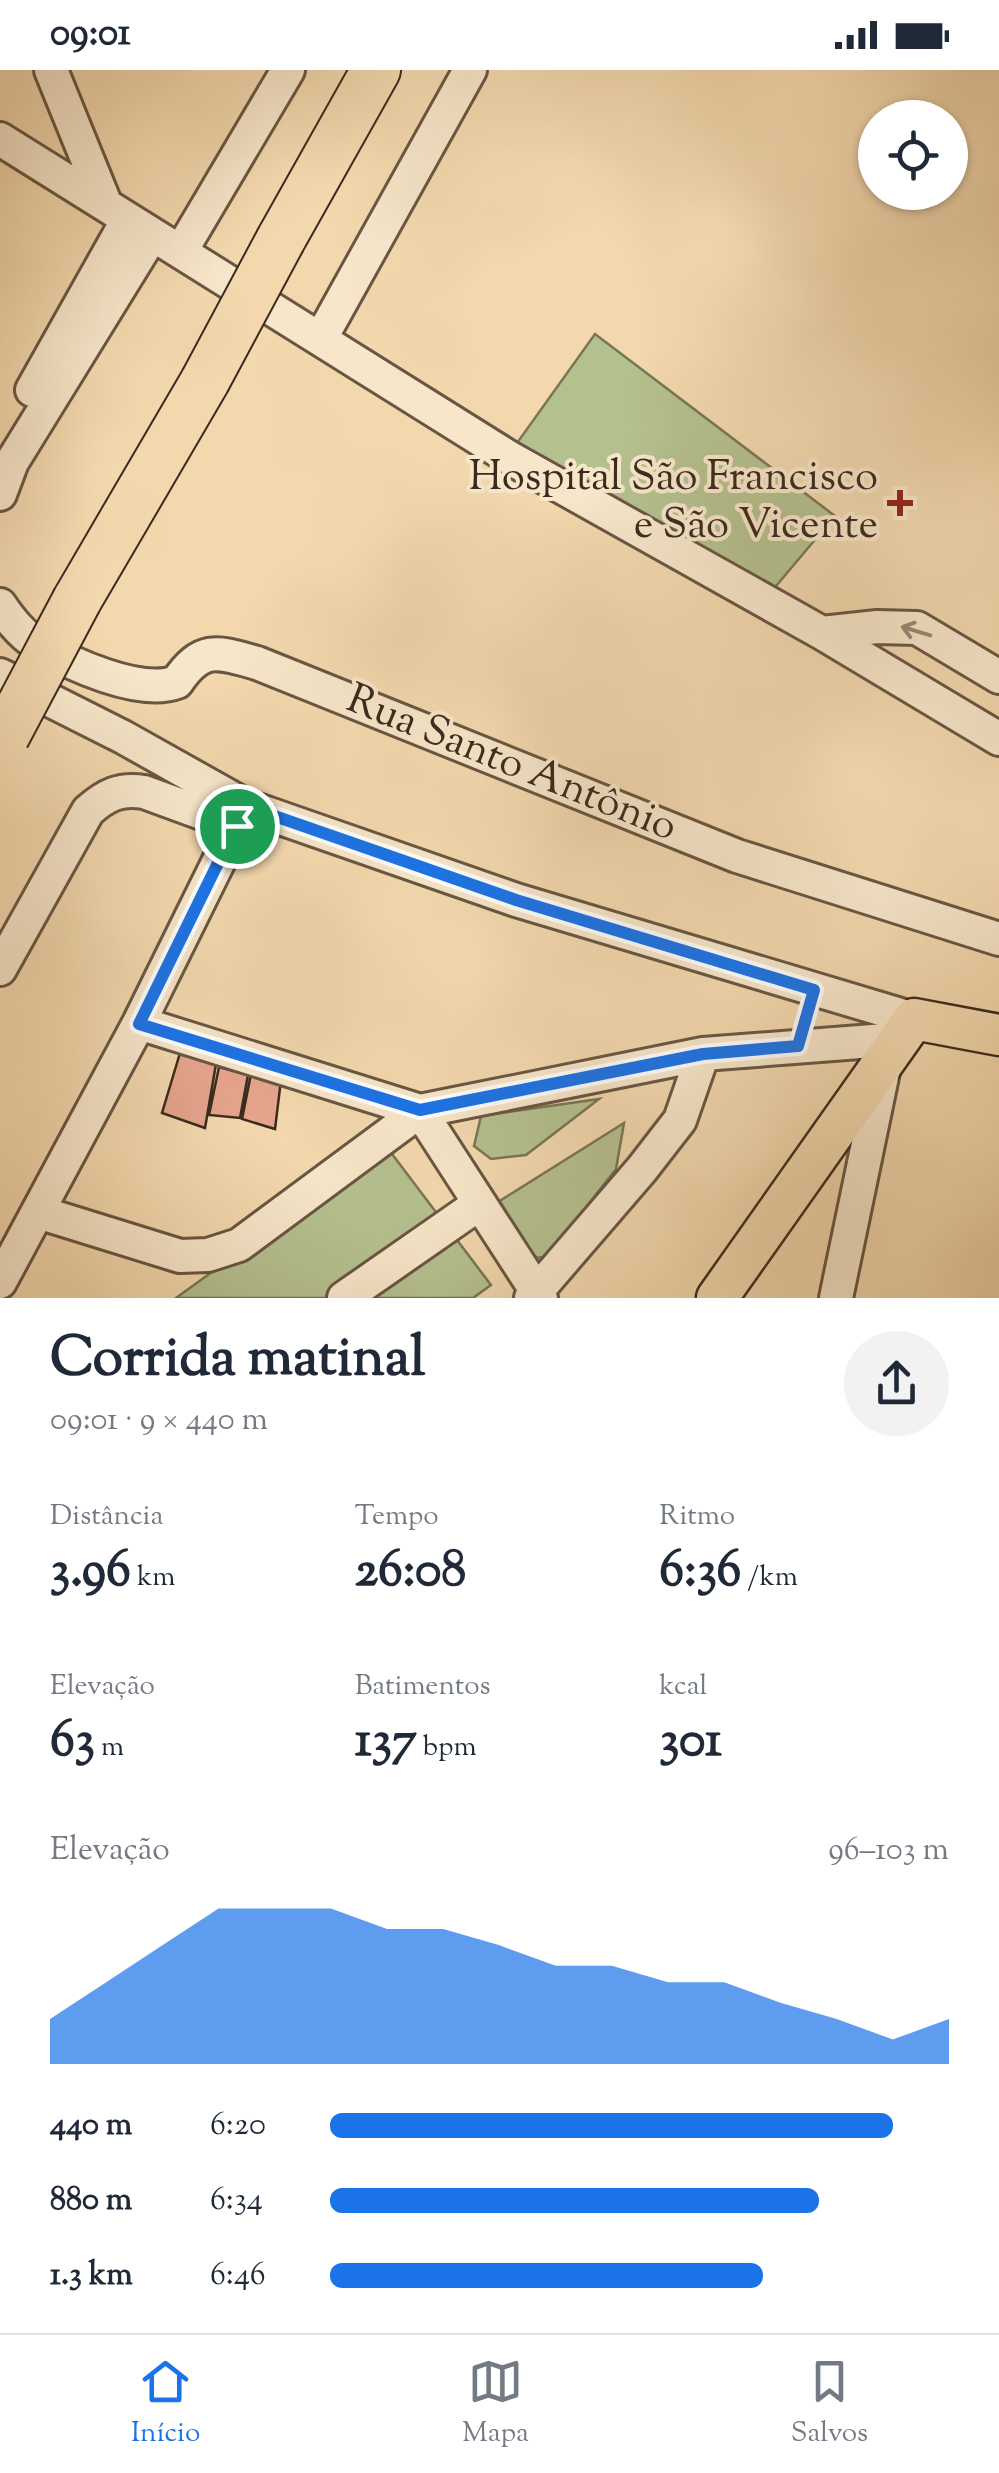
<!DOCTYPE html>
<html lang="pt">
<meta charset="utf-8">
<style>
body{margin:0;font-family:"Sorts Mill Goudy",serif;background:#f2f2f3;color:#1f2937;height:100vh;display:flex;flex-direction:column;font-size:38px;white-space:nowrap}
*{box-sizing:border-box;margin:0}
p{font-size:32px;color:#747a83}
.icon{flex:none;width:55px;height:55px;fill:none;stroke:currentColor;stroke-width:2;stroke-linecap:round;stroke-linejoin:round}
.map{position:relative;height:1228px;overflow:hidden}
.sheet{display:flex;flex-direction:column;background:#fff;flex:1}
.sheet>*{flex:none}
.buttons{position:absolute;left:858px;top:30px;display:grid;gap:20px}
.buttons a{display:grid;place-items:center;width:110px;height:110px;border-radius:50%;background:#fff;box-shadow:0 2px 8px #0004;font-size:50px}
.pin{position:absolute;display:grid;place-items:center;width:85px;height:85px;color:#fff;margin:-42px;border:5px solid #fff;border-radius:50%;box-shadow:0 2px 10px #0007}
.round{display:grid;place-items:center;flex:none;width:105px;height:105px;border-radius:52px;background:#f2f2f3}
.overview{display:flex;align-items:center;justify-content:space-between;height:170px;padding:0 50px}
h1{font-size:55px;font-weight:800;line-height:75px}
.stats{display:grid;grid-template-columns:repeat(3,1fr);gap:15px;height:170px;padding:10px 50px}
.stats div{display:grid;align-content:center}
.stats b{font-size:50px;font-weight:800}
.stats small{font-size:28px;font-weight:400}
.stats p{font-size:28px}
.chart{height:280px;padding:20px 50px}
.chart p{display:flex;justify-content:space-between}
.chart svg{width:100%;height:180px;margin-top:10px;fill:#1a73e8;opacity:.7}
ul{padding:0 50px;list-style:none;font-size:32px}
li{display:grid;grid-template-columns:160px 120px 1fr;align-items:center;height:75px}
li i{height:25px;border-radius:12px;background:#1a73e8}
.status{display:flex;justify-content:space-between;align-items:center;height:70px;padding:0 50px;background:#fff;direction:ltr}
.status svg{height:28px;fill:currentColor}
.tabs{display:flex;justify-content:space-around;align-items:center;height:140px;border-top:2px solid #e0e1e3;background:#fff;font-size:28px;color:#747a83}
.tabs a{display:grid;justify-items:center;gap:5px}
.tabs .current{color:#1a73e8}
.map>svg:first-child{display:block}
.green{fill:#b5c08f;stroke:#787656;stroke-width:2.5}
.building{fill:#e6a48d;stroke:#3b2b1e;stroke-width:2.5}
.lines{fill:none;stroke-linecap:round;stroke-linejoin:round}
.minor-casing{stroke:#695642;stroke-width:38}
.major-casing{stroke:#3b2b1e;stroke-width:45}
.highway-casing{stroke:#3b2b1e;stroke-width:52}
.minor{stroke:#f7e6ca;stroke-width:32}
.major{stroke:#f3d8ae;stroke-width:40}
.highway{stroke:#f3d8ae;stroke-width:48}
.highway-bridge-casing{stroke:#3b2b1e;stroke-width:52;stroke-linecap:butt}
.highway-bridge{stroke:#f3d8ae;stroke-width:48}
.oneway{stroke:#998874}
.route-casing{stroke:#fff;stroke-width:20}
.route{stroke:#1a73e8;stroke-width:12}
.poi-dot{fill:#8f2418;stroke:#f7e6ca;stroke-width:4}
.labels{text-anchor:middle;dominant-baseline:central;stroke-width:8;stroke-linejoin:round;paint-order:stroke}
.poi-label{font-size:42px;fill:#3b2b1e;stroke:#f7e6ca;text-anchor:end}
.street-label{font-size:42px;fill:#3b2b1e;stroke:#f7e6ca}
</style>
<div class="status"><b>09:01</b><svg viewBox="0 0 49 12"><path d="M0 12V9h3v3zM5 12V6h3v6zM10 12V3h3v9zM15 12V0h3v12zM26 1h20v11H26zM47 4h2v5h-2z"/></svg></div>
<div class="map">
<svg width="999" height="1228" viewBox="0 0 999 1228">
<rect width="100%" height="100%" fill="#f3d8ae"/>
<filter id="stains"><feTurbulence type="fractalNoise" baseFrequency=".002" numOctaves="4"/><feColorMatrix values="0 0 0 0 .2 0 0 0 0 .09 0 0 0 0 .02 0 0 0 .5 -.17"/></filter>
<radialGradient id="worn" r=".72"><stop offset=".6" stop-color="#630" stop-opacity="0"/><stop offset="1" stop-color="#630" stop-opacity=".3"/></radialGradient>
<path class="green" d="M 595,264 L 835,446 L 771,522 L 512,380 Z
M 599,1029 L 526,1085 L 491,1089 L 474,1076 L 481,1046 Z
M 624,1053 L 616,1099 L 547,1187 L 531,1188 L 495,1134 Z
M 386,1076 L 491,1215 L 473,1228 L 176,1228 Z"/>
<path class="building" d="M 180,983 L 216,994 L 205,1058 L 162,1043 Z
M 219,997 L 248,1005 L 240,1048 L 209,1045 Z
M 251,1004 L 281,1010 L 275,1059 L 242,1049 Z"/>
<g class="lines">
<g class="minor-casing">
<path id="minor" d="M 51,0 L 105,133
M 0,69 L 510,388 L 822,563 L 999,669
M 181,181 L 288,0
M 321,268 L 470,0
M 32,320 L 127,151
M 0,424 L 12,392 L 152,165
M 0,535 C 10,550 22,565 37,574 C 70,594 140,626 177,612 C 202,575 218,582 257,593 L 737,786 L 999,869
M 822,563 L 877,557 L 917,558 L 999,607
M 0,605 L 123,667 L 246,736 L 516,830 L 914,949
M 0,899 L 88,741 C 106,725 120,718 144,722 L 237,756
M 139,953 L 420,1041 L 541,1228
M 38,1142 L 180,1186 L 208,1185 L 239,1175 L 420,1041 L 703,984 L 899,969
M 0,1212 L 139,953 L 246,736
M 344,1228 L 479,1134
M 531,1228 L 642,1099 L 680,1050 L 703,984
M 836,1228 L 884,997"/>
</g>
<g class="major-casing">
<path id="major" d="M 717,1228 L 914,949 L 999,965"/>
</g>
<g class="highway-casing">
<path id="highway" d="M 281,169 L 376,0
M 77,530 L 205,311"/>
</g>
<use href="#minor" class="minor"/>
<use href="#major" class="major"/>
<use href="#highway" class="highway"/>
<g class="highway-bridge-casing">
<path id="highway-bridge" d="M 205,311 L 281,169
M 5,666 L 77,530"/>
</g>
<use href="#highway-bridge" class="highway-bridge"/>
</g>
<defs><path id="oneway-shaft" d="M-6 0H5M1.5-3L5.5 0L1.5 3" fill="none" stroke-width="1.6" stroke-linecap="round" stroke-linejoin="round" transform="scale(2.5)"/></defs>
<use class="oneway" href="#oneway-shaft" transform="translate(916 561) rotate(-163)"/>
<g class="lines">
<g class="route-casing">
<path id="route" d="M 246,736 L 516,830 L 814,920 L 798,976 L 703,984 L 420,1040 L 139,954 Z"/>
</g>
<use href="#route" class="route"/>
</g>
<path class="poi-dot" d="M895 418h10v10h10v10h-10v10h-10v-10h-10v-10h10z"/>
<g class="labels">
<g class="poi-label">
<text x="878" y="409">Hospital São Francisco<tspan x="878" dy="48">e São Vicente</tspan></text>
</g>
<g class="street-label">
<text transform="translate(511 695) rotate(22)">Rua Santo Antônio</text>
</g>
</g>
<rect width="100%" height="100%" filter="url(#stains)"/>
<rect width="100%" height="100%" fill="url(#worn)"/>
</svg>
<div class="buttons">
<a><svg class="icon" aria-label="locate" viewBox="0 0 24 24"><circle cx="12" cy="12" r="6"/><path d="M12 2v4M12 18v4M2 12h4M18 12h4"/></svg></a>
</div>
<div class="pin" style="left:237px;top:756px;background:#1e9e55"><svg class="icon" aria-label="arrive" viewBox="0 0 24 24"><path d="M6 21V4h12l-3 4 3 4H6"/></svg></div>
</div>
<section class="sheet">
<div class="overview"><div><h1>Corrida matinal</h1><p>09:01 · 9 × 440 m</p></div><a class="round"><svg class="icon" aria-label="share" viewBox="0 0 24 24"><path d="M12 15V3M7 8l5-5 5 5M5 13v7h14v-7"/></svg></a></div>
<div class="stats">
<div><p>Distância</p><b>3.96<small> km</small></b></div>
<div><p>Tempo</p><b>26:08</b></div>
<div><p>Ritmo</p><b>6:36<small> /km</small></b></div>
</div>
<div class="stats">
<div><p>Elevação</p><b>63<small> m</small></b></div>
<div><p>Batimentos</p><b>137<small> bpm</small></b></div>
<div><p>kcal</p><b>301</b></div>
</div>
<div class="chart"><p><span>Elevação</span>96–103 m</p>
<svg viewBox="0 0 160 44" preserveAspectRatio="none"><path d="M0 44V33L10 24L20 15L30 6L40 6L50 6L60 11L70 11L80 15L90 20L100 20L110 24L120 24L130 29L140 33L150 38L160 33V44z"/></svg>
</div>
<ul>
<li><b>440 m</b>6:20<i style="width:91%"></i></li>
<li><b>880 m</b>6:34<i style="width:79%"></i></li>
<li><b>1.3 km</b>6:46<i style="width:70%"></i></li>
</ul>
</section>
<nav class="tabs">
<a class="current"><svg class="icon" aria-label="home" viewBox="0 0 24 24"><path d="M3 11l9-7 9 7M6 9v11h12V9"/></svg>Início</a>
<a><svg class="icon" aria-label="map" viewBox="0 0 24 24"><path d="M3 6l6-2 6 2 6-2v14l-6 2-6-2-6 2zM9 4v14M15 6v14"/></svg>Mapa</a>
<a><svg class="icon" aria-label="saved" viewBox="0 0 24 24"><path d="M7 4h10v16l-5-4-5 4z"/></svg>Salvos</a>
</nav>
